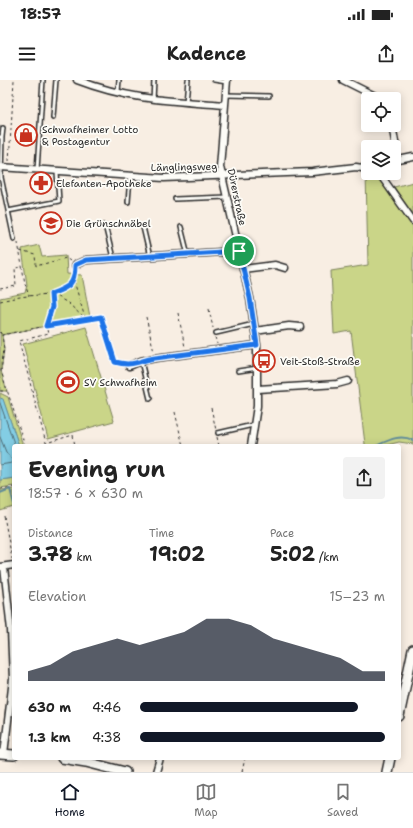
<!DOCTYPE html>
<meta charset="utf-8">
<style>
body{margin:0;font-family:"Shantell Sans",sans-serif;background:#f2f2f2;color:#222;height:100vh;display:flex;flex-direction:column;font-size:15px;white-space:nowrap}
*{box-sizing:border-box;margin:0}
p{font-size:13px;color:#767676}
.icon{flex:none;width:22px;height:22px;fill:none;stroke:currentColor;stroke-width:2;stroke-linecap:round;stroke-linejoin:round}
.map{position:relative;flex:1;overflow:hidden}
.sheet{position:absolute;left:12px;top:364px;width:389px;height:316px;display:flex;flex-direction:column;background:#fff;border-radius:4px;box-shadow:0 2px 10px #0003}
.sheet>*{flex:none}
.buttons{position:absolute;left:361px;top:12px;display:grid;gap:8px}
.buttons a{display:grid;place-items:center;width:40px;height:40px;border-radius:4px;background:#fff;box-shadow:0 2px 10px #0003;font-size:20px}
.pin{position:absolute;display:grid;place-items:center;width:34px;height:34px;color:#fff;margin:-17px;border:2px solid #fff;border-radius:50%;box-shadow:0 1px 4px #0007}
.round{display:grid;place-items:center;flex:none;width:42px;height:42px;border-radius:4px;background:#f2f2f2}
.summary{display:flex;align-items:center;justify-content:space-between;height:68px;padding:0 16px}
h1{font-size:22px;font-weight:700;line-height:30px}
.metrics{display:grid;grid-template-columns:repeat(3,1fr);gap:6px;height:68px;padding:4px 16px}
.metrics div{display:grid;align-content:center}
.metrics b{font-size:20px;font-weight:700}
.metrics small{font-size:11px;font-weight:400}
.metrics p{font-size:11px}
.chart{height:112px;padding:8px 16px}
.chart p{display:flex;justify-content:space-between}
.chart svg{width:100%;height:72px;margin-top:4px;fill:#111827;opacity:.7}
ul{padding:0 16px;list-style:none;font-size:13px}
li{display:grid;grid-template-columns:64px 48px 1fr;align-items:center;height:30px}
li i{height:10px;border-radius:5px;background:#111827}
.status{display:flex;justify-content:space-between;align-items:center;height:28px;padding:0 20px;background:#fff;direction:ltr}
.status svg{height:11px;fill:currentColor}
header{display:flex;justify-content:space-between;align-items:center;height:52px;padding:0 16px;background:#fff;font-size:18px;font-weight:700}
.tab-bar{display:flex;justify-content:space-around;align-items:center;height:56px;border-top:1px solid #e0e0e0;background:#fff;font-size:11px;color:#767676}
.tab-bar a{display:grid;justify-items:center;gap:2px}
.tab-bar .on{color:#111827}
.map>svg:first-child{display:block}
.green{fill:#cad588;stroke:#7a805a}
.water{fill:#83cde4;stroke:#608c9a}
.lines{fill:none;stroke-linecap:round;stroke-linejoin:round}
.shore{stroke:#4e6c75;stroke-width:1}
.stream{stroke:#608c9a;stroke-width:2}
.lane-casing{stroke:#2b2b2b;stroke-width:6}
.street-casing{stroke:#2b2b2b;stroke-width:9}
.secondary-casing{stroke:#2b2b2b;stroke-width:12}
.path{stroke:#2b2b2b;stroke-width:1;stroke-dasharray:3 3;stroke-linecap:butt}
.lane{stroke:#fdfcf7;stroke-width:3}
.street{stroke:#fdfcf7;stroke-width:6}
.secondary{stroke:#fdfcf7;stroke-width:9}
.route-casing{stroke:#fff;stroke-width:8}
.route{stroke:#1a73e8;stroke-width:5}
.labels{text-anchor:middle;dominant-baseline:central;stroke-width:3.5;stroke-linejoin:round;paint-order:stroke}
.poi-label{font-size:10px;fill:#2b2b2b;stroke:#fdfcf7;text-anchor:start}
.street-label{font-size:10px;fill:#2b2b2b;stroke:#fdfcf7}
</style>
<div class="status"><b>18:57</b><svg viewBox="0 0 49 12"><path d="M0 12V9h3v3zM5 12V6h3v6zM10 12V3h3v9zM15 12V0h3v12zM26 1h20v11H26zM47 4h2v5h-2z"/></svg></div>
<header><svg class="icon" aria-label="menu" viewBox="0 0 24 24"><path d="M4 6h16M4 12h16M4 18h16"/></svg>Kadence<svg class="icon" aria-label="share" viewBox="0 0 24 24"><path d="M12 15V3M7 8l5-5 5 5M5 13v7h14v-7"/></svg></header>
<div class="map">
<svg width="413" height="692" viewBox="0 0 413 692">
<rect width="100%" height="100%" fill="#f8eee3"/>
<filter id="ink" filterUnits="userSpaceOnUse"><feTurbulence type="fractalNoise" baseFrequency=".025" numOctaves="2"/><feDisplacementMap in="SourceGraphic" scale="8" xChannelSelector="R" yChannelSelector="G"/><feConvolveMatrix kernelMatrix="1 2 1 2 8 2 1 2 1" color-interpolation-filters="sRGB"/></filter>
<g filter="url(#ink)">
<path class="green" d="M 366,92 L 380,100 L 413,145 L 413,364 L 399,362 L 383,366 L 364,366 L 365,364 L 351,251 L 334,254 L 331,191 L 368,185 Z
M 413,102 L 413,134 L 394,107 Z
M 39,165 L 42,177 L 66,175 L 67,194 L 82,195 L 90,237 L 2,255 L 4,269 L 1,291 L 7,311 L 0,311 L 0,218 L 25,213 L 27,205 L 22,169 Z
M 86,247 L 114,341 L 48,359 L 23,264 Z
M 0,313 L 8,317 L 23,366 L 19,366 L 3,320 L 0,318 Z
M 14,398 L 14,406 L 0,408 L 0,400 Z
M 14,409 L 14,433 L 14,427 L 0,431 L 0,410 Z"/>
<path class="water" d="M 0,318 L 3,319 L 19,366 L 14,366 L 14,398 L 0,400 Z"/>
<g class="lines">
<path class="shore" d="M 0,323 L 15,366
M 0,357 L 6,372 L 13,381 L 12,383 L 0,385"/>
<path class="stream" d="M 376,366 C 389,360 399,354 413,360
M 0,413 L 10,409 L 14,424"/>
<g class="lane-casing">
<path id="lane" d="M 214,0 L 227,2
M 118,12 L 119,0
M 226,15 L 269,16
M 153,20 L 154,0
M 186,22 L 188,0
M 53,37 L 56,0
M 0,57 L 2,57 L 1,97 L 14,159
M 2,57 L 3,48
M 37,90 L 43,0
M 175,119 L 227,117
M 128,122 L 130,97
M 8,131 L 59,121 L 57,92
M 105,145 L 113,178
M 143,147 L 150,177
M 181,147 L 188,175
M 216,253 L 254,244
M 141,281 L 150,319 L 151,318
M 238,291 L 258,288
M 218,353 L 253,345"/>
</g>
<g class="street-casing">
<path id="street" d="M 77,0 C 129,20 171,21 225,25
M 227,0 L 220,87 L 250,218 L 257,265 L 257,326 L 251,366
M 343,0 L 381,19
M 392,45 L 396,67 L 394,78
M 394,81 L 413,77
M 0,87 L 164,98 L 312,92 L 356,87 L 368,89
M 379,93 L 413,141
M 75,185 L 86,180 L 239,171
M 243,189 L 275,185 L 285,188
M 255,251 L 289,246 L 300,247
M 129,286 L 141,281 L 155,278 L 257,265
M 258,309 L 337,304 L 348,301
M 0,487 L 14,485
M 4,674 L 13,599 L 11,550 L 4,487
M 156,692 L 160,678"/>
</g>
<g class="secondary-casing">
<path id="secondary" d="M 399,636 L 413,570
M 0,674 L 14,675
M 62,678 L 86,682 L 125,692
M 387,692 L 390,678"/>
</g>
<path class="path" d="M 9,81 L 14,0
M 18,162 L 25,204 L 29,216
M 20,171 L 35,175 L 36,186 L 66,178 L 70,181
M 74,201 L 85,238
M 0,209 L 16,206 L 15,188 L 22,187
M 51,214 C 53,228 44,241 48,254 L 19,261 L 46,363 L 73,355 L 75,366
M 52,214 L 68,223 L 84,238
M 0,221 C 9,219 18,217 28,216 C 44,214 75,215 75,192
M 209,229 L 213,248
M 178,233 L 185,267
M 146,237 L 154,272
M 0,252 L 2,255 L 0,254
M 215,257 L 217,264
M 0,311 L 7,311
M 211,328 L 216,350
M 175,332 L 183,366
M 217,357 L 219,366
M 25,366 L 1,291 L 4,269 L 2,255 L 85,238 L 101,237 L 115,282 L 122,284
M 0,409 L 14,407
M 4,436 L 12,479
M 242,692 L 245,678"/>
<use href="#lane" class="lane"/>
<use href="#street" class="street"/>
<use href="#secondary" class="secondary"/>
</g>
</g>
<g class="lines" filter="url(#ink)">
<g class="route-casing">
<path id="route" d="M 239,171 L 250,218 L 257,265 L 155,278 C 137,281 133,287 115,282 L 101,237 L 46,246 L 52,227 L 51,214 C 69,207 75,205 75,185 L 86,180 Z"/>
</g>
<use href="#route" class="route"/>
</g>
<defs>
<g id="shop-ring" transform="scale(1.15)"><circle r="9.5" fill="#fdfcf7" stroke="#c8321e" stroke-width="1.5"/><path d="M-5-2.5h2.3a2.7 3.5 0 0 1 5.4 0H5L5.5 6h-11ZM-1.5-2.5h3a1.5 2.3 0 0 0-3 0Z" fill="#c8321e"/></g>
<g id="pharmacy-ring" transform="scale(1.15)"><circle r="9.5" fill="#fdfcf7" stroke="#c8321e" stroke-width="1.5"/><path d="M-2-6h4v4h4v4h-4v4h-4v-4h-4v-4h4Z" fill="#c8321e"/></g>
<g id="school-ring" transform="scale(1.15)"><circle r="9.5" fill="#fdfcf7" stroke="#c8321e" stroke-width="1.5"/><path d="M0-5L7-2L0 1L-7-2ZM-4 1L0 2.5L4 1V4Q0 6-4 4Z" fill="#c8321e"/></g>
<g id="bus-ring" transform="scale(1.15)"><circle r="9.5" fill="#fdfcf7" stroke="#c8321e" stroke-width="1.5"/><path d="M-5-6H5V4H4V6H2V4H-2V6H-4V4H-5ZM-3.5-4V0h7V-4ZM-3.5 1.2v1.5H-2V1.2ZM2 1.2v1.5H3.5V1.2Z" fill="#c8321e"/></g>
<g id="stadium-ring" transform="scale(1.15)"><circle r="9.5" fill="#fdfcf7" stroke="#c8321e" stroke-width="1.5"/><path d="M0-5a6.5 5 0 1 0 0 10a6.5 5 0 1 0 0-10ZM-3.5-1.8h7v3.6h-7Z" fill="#c8321e"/></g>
</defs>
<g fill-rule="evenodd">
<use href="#shop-ring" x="26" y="55"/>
<use href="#pharmacy-ring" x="41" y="103"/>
<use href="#school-ring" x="51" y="143"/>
<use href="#bus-ring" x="264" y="281"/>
<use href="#stadium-ring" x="68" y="302"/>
</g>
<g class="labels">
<g class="poi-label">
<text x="42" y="49">Schwafheimer Lotto<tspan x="42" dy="12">&amp; Postagentur</tspan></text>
<text x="56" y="103">Elefanten-Apotheke</text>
<text x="66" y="143">Die Grünschnäbel</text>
<text x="280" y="281">Veit-Stoß-Straße</text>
<text x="84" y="302">SV Schwafheim</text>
</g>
<g class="street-label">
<text transform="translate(184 87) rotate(-1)">Länglingsweg</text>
<text transform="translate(237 117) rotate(78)">Dürerstraße</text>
</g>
</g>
</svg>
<div class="buttons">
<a><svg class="icon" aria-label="locate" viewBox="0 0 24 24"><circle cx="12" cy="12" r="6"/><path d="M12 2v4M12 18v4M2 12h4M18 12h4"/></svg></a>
<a><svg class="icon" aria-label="layers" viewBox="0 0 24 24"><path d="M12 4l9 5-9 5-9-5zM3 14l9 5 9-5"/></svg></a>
</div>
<div class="pin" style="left:239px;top:171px;background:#1e9e55"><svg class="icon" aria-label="arrive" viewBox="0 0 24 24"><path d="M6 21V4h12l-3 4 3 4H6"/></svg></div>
<section class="sheet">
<div class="summary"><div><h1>Evening run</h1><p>18:57 · 6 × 630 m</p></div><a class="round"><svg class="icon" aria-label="share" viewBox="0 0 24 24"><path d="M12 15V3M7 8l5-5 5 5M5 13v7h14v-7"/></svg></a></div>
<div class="metrics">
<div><p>Distance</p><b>3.78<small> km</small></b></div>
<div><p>Time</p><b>19:02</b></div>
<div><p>Pace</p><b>5:02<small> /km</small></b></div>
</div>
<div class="chart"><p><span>Elevation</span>15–23 m</p>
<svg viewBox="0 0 160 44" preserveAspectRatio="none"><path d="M0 44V38L10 34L20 26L30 22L40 18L50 22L60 18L70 14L80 6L90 6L100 10L110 18L120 22L130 26L140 30L150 38L160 38V44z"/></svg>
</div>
<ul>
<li><b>630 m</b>4:46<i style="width:89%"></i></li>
<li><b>1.3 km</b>4:38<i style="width:100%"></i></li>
</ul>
</section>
</div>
<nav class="tab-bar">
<a class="on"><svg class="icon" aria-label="home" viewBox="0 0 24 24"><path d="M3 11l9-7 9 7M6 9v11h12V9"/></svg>Home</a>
<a><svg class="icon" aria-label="map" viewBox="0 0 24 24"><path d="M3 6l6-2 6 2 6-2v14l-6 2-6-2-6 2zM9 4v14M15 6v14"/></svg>Map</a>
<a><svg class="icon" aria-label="saved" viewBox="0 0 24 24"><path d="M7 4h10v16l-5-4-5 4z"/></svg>Saved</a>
</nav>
